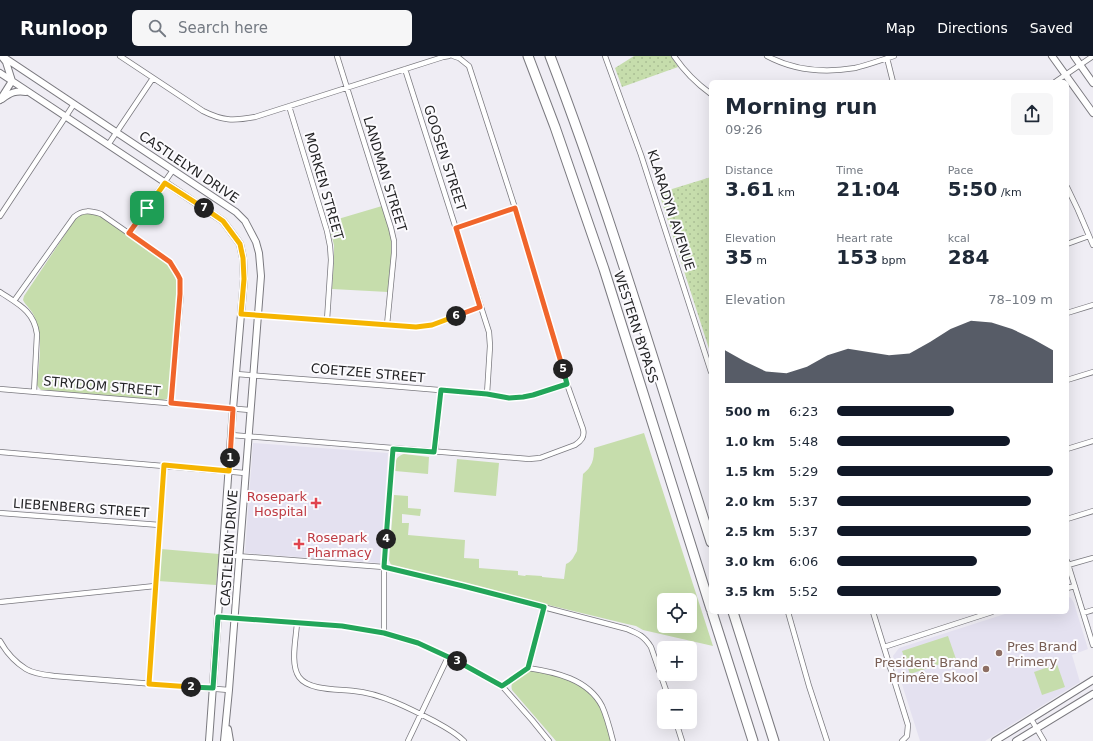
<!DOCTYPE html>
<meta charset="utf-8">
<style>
body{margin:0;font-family:"DejaVu Sans",sans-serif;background:#f6f6f7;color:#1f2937;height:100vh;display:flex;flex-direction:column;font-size:15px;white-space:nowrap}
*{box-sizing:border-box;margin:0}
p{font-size:13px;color:#747a83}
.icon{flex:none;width:22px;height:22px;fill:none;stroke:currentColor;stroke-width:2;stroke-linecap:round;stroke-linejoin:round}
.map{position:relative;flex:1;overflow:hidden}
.panel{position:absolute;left:709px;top:24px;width:360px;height:534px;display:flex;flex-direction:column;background:#fff;border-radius:6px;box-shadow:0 4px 16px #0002}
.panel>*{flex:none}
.tools{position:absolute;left:657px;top:537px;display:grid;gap:8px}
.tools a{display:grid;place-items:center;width:40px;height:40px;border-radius:6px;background:#fff;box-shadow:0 4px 16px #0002;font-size:20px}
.pin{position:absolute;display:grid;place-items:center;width:34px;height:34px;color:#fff;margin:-17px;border-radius:8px;box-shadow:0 2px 6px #0006}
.km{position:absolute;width:20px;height:20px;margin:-10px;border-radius:50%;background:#222;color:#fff;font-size:11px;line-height:20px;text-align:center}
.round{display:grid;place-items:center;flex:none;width:42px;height:42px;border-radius:6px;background:#f6f6f7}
.overview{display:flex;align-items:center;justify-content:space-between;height:68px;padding:0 16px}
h1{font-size:22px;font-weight:700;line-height:30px}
.figures{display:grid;grid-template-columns:repeat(3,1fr);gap:6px;height:68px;padding:4px 16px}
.figures div{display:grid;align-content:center}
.figures b{font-size:20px;font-weight:700}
.figures small{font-size:11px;font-weight:400}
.figures p{font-size:11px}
.chart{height:112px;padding:8px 16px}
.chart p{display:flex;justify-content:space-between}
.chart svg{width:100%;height:72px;margin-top:4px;fill:#111827;opacity:.7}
ul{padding:0 16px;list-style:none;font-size:13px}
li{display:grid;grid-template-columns:64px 48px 1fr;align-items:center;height:30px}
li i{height:10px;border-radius:5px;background:#111827}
header{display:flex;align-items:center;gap:24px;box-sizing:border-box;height:56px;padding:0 20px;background:#111827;color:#fff}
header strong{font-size:19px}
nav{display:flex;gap:22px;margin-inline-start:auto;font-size:14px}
.search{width:280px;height:36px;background:#f6f6f7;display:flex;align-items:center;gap:10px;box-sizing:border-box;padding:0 14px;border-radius:6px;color:#747a83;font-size:15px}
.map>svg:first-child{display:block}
.built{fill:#e4e1f0}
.grass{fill:url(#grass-dots)}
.park{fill:#c6ddac;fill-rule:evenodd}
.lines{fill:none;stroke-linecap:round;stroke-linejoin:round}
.minor-casing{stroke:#7a797f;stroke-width:6}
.tertiary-casing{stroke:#7a797f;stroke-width:8}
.motorway-casing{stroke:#7a797f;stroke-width:11}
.minor{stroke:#fff;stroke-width:4.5}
.tertiary{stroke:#fff;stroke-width:6}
.motorway{stroke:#fff;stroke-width:9}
.split-1-casing{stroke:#fff;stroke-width:8}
.split-2-casing{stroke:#fff;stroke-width:8}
.split-3-casing{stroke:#fff;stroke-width:8}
.split-4-casing{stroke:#fff;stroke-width:8}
.split-5-casing{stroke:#fff;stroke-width:8}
.split-6-casing{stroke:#fff;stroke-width:8}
.split-7-casing{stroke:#fff;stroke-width:8}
.split-8-casing{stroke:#fff;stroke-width:8}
.split-1{stroke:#f0652b;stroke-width:5}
.split-2{stroke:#f5b400;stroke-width:5}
.split-3{stroke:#22a559;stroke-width:5}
.split-4{stroke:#22a559;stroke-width:5}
.split-5{stroke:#22a559;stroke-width:5}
.split-6{stroke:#f0652b;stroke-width:5}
.split-7{stroke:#f5b400;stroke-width:5}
.split-8{stroke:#f5b400;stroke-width:5}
.health-dot{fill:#e0444e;stroke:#fcfbfe;stroke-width:1.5}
.education-dot{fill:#8d6e63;stroke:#fcfbfe;stroke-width:1.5}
.labels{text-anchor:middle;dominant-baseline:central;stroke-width:4;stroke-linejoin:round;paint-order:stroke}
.street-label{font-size:13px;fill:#242426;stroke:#fcfbfe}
.health-label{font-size:13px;fill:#be3a42;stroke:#fcfbfe;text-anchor:end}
.education-label{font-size:13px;fill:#785e54;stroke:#fcfbfe;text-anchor:start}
</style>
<header>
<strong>Runloop</strong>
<div class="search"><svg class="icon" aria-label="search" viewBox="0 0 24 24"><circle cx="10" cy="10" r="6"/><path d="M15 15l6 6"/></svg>Search here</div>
<nav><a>Map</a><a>Directions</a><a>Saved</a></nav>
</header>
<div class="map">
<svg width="1093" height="685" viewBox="0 0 1093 685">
<defs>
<pattern id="grass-dots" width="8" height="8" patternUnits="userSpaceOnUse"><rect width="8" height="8" fill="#c6ddac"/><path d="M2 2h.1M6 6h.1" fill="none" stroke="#aabe94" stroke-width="1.8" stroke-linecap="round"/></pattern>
</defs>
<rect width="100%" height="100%" fill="#efedf4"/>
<path class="built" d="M 253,387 L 388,397 L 380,507 L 245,497 Z
M 1067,540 L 1071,542 L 1074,547 L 1088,593 L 1072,599 L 1080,626 L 985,685 L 920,685 L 893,600 L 899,592 L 1011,556 L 1067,556 Z"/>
<path class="grass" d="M 634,0 L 671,0 L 678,11 L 622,31 L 615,12 Z
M 711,121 L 711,299 L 659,137 Z"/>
<path class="park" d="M 382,150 C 385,161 390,172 391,183 C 394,200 390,219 388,236 L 332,233 L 334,204 L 334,189 L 328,166 Z
M 86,157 L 93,157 L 100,160 L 170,207 L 179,226 L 179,238 L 169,338 L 167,343 L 162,344 L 42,335 L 39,332 L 37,329 C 39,307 44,281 34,260 C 32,254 26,250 23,244 L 24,240 L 76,162 L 80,159 Z
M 644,377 L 713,590 L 643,574 L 636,570 L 627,568 L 395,512 L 391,509 L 389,504 L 394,439 L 408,440 L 408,452 L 421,453 L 420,460 L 402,458 L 402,467 L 409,467 L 408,479 L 465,484 L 464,502 L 479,503 L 479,512 L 518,515 L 518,519 L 525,520 L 526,519 L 542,520 L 542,521 L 564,523 L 566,508 C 572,506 574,500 577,495 L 583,418 C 592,411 594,404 594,392 ZM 664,544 L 690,544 L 690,570 L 664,570 Z
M 404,398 L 429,401 L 428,418 L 395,415 C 396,406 394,401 404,398 Z
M 457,403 L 499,407 L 496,440 L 454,436 Z
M 161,493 L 219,498 L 216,529 L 158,525 Z
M 948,580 L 956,603 L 910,618 L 902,595 Z
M 1057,608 L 1065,631 L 1042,639 L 1034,616 Z
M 529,614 L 538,615 L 576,626 L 595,640 L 602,653 L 612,685 L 556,685 L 512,634 C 509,623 520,617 529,614 Z"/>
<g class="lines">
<g class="minor-casing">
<path id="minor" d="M 120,0 L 203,55 C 223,65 233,65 255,61 L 443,1 L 449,0
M 337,0 L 391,172 L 394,185 L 394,197 L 387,269
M 605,0 L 641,99 L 711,316
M 674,0 C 684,15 696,27 711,38
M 767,0 C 795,15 825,17 855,12 C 868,9 881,4 894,0
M 887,2 L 893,26
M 405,13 L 489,276 L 490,290 L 487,338
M 1055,26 L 1093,0
M 289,50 L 327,175 L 330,190 L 331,204 L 327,264
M 108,89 L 153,22
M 1067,131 L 1078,154 L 1093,189
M 0,160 L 74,48
M 456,172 L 515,152
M 129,177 L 173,114
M 1067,188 L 1089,180
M 0,236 C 18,248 34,255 37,278 L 34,336
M 14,245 L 74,161 C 83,153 91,155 101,158 L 170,206 L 178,219 L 180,223 L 181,238 L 171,347
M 1067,257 L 1093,249
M 241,258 L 416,271 C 438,270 459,259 480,251
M 236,318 L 379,329 L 487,338 L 509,342 L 523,341 L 533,339 L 567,328
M 1067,324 L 1093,316
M 0,333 L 250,354
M 231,379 L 529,403 L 540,402 L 575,389 C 581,385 585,381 583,373 L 567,328 L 515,152 L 469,10 L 459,2 L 453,0
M 1067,393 L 1093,385
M 0,396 L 245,417
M 435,396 L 441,334
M 0,457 L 160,469
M 1067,463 L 1093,455
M 223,499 L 384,511 L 463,530 L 627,573 C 639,578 644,580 651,591 L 668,640
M 1067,505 L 1093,589
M 1068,509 L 1093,502
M 1067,532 L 1075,530
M 0,546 L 155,530
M 788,556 L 809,630 L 827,685
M 873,556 L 908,669 L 907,680 L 902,685
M 1083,557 L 1093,554
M 218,561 L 342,570 L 384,577 L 418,587 L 458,606 L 502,630 L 532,664 L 549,685
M 297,567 C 296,583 290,608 299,621 C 309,635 339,633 354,635 C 380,637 411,653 434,665 C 445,671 455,676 464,685
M 384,577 L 384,511 L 393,393
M 0,585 C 6,596 15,606 26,613 C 34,618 45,619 54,620 L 229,634
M 884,591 L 992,556
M 528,612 C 555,616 588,623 602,650 C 607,661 610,673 613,685
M 149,628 L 164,409
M 502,630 L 528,612 L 544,551
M 1031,663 L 1044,685
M 676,666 L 682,685
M 408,685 L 448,601"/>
</g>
<g class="tertiary-casing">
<path id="tertiary" d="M 2,0 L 236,156 L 245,165 L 256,186 L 259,197 L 261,220 L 229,634 L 224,685
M 1052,0 L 1093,57
M 1074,0 L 1093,27
M 0,17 L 223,165 L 240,188 L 243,202 L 244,223 L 233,353 L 209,685
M 2,43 C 10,37 16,34 26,36
M 0,44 L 12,25 L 6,6 L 2,1
M 228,673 L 230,685
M 995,685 L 1093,624
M 1016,685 L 1093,638"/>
</g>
<g class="motorway-casing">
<path id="motorway" d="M 528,0 L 555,71 L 604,213 L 711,553
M 550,0 C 611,159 659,323 711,486
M 712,556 L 753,685
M 733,556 L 774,685"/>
</g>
<use href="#minor" class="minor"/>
<use href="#tertiary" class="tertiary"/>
<use href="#motorway" class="motorway"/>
</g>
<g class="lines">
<g class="split-1-casing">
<path id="split-1" d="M 147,152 L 129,177 L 170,206 L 178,219 L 180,223 L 180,238 L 171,347 L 233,353 L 230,402"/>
</g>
<g class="split-2-casing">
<path id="split-2" d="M 191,631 L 149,628 L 164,409 L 229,415 L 230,402"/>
</g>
<g class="split-3-casing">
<path id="split-3" d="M 191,631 L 213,632 L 218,561 L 342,570 L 384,577 L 418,587 L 457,605"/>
</g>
<g class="split-4-casing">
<path id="split-4" d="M 386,483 L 384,511 L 463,530 L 544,551 L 528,612 L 502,630 L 457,605"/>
</g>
<g class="split-5-casing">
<path id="split-5" d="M 386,483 L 393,393 L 434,396 L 441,334 L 487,338 L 509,342 L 523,341 L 533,339 L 567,328 L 563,313"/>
</g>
<g class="split-6-casing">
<path id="split-6" d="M 456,260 L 480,251 L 456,172 L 515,152 L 563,313"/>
</g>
<g class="split-7-casing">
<path id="split-7" d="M 204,152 L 223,165 L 240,188 L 243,202 L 244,223 L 241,258 L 416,271 L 432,269 L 456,260"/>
</g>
<g class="split-8-casing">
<path id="split-8" d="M 147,152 L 165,127 L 204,152"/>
</g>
<use href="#split-1" class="split-1"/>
<use href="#split-2" class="split-2"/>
<use href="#split-3" class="split-3"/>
<use href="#split-4" class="split-4"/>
<use href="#split-5" class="split-5"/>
<use href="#split-6" class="split-6"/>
<use href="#split-7" class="split-7"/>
<use href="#split-8" class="split-8"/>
</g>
<g class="health-dot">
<path d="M314 441h4v4h4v4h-4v4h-4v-4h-4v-4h4z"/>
<path d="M297 482h4v4h4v4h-4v4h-4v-4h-4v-4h4z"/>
</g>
<g class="education-dot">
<circle cx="999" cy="597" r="4"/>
<circle cx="986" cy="613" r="4"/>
</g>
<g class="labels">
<g class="street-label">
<text transform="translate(445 102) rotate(72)">GOOSEN STREET</text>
<text transform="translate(189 111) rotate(34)">CASTLELYN DRIVE</text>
<text transform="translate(385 118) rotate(73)">LANDMAN STREET</text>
<text transform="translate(324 130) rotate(74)">MORKEN STREET</text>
<text transform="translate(671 154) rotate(72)">KLARADYN AVENUE</text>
<text transform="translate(636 271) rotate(72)">WESTERN BYPASS</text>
<text transform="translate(368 317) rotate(5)">COETZEE STREET</text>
<text transform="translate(102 330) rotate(5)">STRYDOM STREET</text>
<text transform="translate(81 452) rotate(4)">LIEBENBERG STREET</text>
<text transform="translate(229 492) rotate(-86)">CASTLELYN DRIVE</text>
</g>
<g class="health-label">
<text x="307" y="440">Rosepark<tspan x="307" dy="15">Hospital</tspan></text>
<text x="307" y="481" text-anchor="start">Rosepark<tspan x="307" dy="15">Pharmacy</tspan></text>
</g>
<g class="education-label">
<text x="1007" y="590">Pres Brand<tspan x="1007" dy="15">Primery</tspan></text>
<text x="978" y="606" text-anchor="end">President Brand<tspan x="978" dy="15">Primêre Skool</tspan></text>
</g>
</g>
</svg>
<div class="tools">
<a><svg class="icon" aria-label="locate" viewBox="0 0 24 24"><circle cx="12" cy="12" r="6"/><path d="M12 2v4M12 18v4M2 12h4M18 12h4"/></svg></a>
<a>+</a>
<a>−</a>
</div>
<div class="pin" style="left:147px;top:152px;background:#1e9e55"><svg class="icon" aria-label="arrive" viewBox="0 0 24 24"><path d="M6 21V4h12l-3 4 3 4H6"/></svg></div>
<b class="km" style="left:230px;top:402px">1</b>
<b class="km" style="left:191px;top:631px">2</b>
<b class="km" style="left:457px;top:605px">3</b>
<b class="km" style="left:386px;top:483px">4</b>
<b class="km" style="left:563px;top:313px">5</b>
<b class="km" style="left:456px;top:260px">6</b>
<b class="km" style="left:204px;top:152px">7</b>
<section class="panel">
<div class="overview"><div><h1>Morning run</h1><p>09:26</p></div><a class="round"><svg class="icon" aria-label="share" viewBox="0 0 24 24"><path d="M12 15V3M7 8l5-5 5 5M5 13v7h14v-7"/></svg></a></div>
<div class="figures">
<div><p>Distance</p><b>3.61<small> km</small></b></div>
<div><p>Time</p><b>21:04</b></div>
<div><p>Pace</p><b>5:50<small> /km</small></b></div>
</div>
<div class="figures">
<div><p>Elevation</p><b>35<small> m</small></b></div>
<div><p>Heart rate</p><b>153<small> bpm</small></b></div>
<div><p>kcal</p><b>284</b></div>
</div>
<div class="chart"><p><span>Elevation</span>78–109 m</p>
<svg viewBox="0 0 160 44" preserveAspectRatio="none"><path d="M0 44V24L10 31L20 37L30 38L40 34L50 27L60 23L70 25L80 27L90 26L100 19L110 11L120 6L130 7L140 11L150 17L160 24V44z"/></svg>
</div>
<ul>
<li><b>500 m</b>6:23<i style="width:54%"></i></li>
<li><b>1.0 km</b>5:48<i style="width:80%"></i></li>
<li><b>1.5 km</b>5:29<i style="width:100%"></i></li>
<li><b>2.0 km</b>5:37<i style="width:90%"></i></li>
<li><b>2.5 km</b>5:37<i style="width:90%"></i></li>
<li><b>3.0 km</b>6:06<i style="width:65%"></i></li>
<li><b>3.5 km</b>5:52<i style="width:76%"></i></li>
</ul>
</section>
</div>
